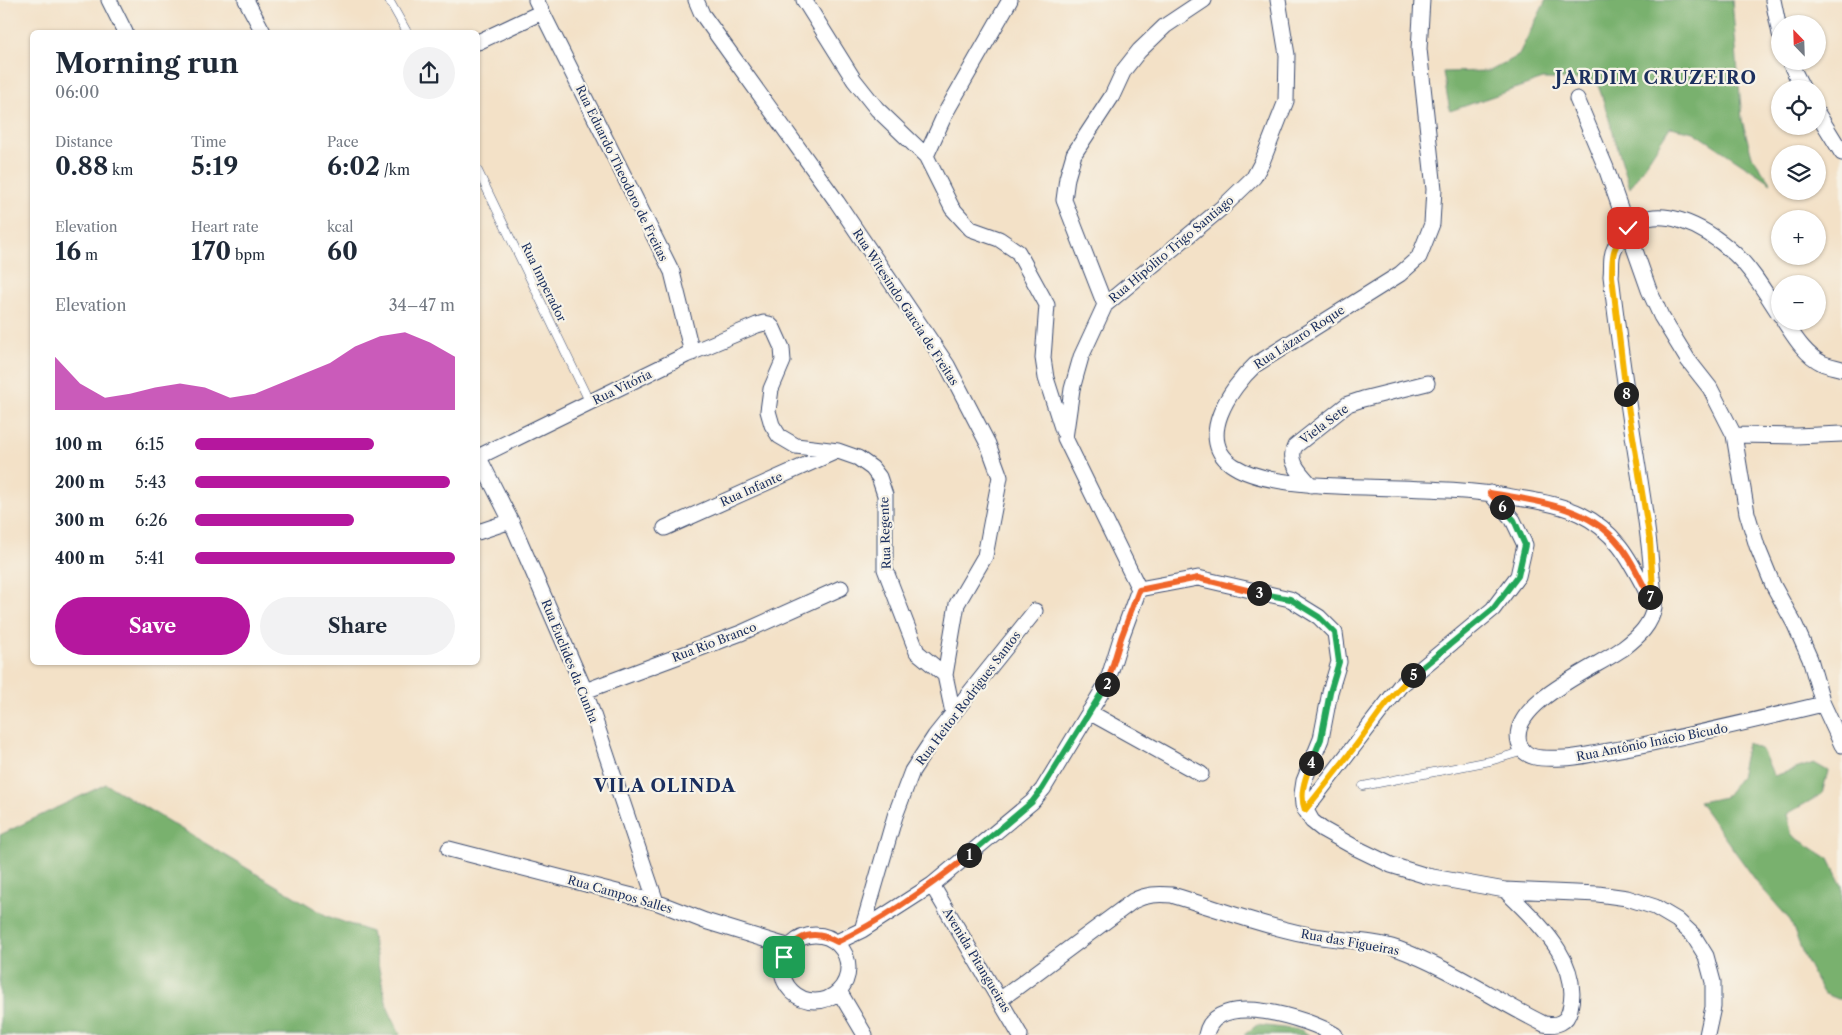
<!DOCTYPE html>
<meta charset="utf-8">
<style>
body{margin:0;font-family:"Libre Caslon Text",serif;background:#f2f2f3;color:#1f2937;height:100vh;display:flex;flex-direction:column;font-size:19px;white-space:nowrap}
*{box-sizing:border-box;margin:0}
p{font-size:16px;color:#747a83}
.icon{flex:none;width:28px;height:28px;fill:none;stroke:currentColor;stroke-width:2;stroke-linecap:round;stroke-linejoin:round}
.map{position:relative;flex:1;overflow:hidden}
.panel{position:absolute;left:30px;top:30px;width:450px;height:635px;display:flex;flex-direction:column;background:#fff;border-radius:8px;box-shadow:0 1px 4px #0004}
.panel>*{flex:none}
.needle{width:32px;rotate:337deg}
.tools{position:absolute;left:1771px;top:15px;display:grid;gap:10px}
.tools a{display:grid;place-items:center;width:55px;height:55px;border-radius:50%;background:#fff;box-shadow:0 1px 4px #0004;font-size:25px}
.pin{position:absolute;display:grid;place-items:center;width:42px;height:42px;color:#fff;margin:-21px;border-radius:10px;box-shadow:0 2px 8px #0006}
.km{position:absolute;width:25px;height:25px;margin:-12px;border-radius:50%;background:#222;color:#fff;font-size:14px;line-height:25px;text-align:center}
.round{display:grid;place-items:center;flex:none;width:52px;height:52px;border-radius:26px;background:#f2f2f3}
.overview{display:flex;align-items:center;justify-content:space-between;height:85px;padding:0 25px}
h1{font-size:28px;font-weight:800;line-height:38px}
.figures{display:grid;grid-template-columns:repeat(3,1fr);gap:8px;height:85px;padding:5px 25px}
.figures div{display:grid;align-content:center}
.figures b{font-size:25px;font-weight:800}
.figures small{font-size:14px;font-weight:400}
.figures p{font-size:14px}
.chart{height:140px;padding:10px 25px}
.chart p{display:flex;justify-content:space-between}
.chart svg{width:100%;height:90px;margin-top:5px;fill:#b5179e;opacity:.7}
.button{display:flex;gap:10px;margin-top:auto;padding:10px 25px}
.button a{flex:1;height:58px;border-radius:30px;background:#b5179e;color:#fff;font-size:20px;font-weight:800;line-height:58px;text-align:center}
.button a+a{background:#f2f2f3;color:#1f2937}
ul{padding:0 25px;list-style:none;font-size:16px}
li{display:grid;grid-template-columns:80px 60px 1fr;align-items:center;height:38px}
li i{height:12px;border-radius:6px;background:#b5179e}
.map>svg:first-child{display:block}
.forest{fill:#79b16e;stroke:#4a7066}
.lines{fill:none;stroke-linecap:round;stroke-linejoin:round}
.lane-casing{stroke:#3b4a6e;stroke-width:9}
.street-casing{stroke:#3b4a6e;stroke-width:17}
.lane{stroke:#fff;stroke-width:8}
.street{stroke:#fff;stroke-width:15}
.split-1-casing{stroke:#fff;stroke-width:10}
.split-2-casing{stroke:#fff;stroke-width:10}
.split-3-casing{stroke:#fff;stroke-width:10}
.split-4-casing{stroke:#fff;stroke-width:10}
.split-5-casing{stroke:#fff;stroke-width:10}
.split-6-casing{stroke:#fff;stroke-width:10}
.split-7-casing{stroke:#fff;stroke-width:10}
.split-8-casing{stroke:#fff;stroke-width:10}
.split-9-casing{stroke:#fff;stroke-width:10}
.split-1{stroke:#f0652b;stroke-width:6}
.split-2{stroke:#22a559;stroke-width:6}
.split-3{stroke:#f0652b;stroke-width:6}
.split-4{stroke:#22a559;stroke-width:6}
.split-5{stroke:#f5b400;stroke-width:6}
.split-6{stroke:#22a559;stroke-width:6}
.split-7{stroke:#f0652b;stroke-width:6}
.split-8{stroke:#f5b400;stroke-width:6}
.split-9{stroke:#f5b400;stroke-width:6}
.labels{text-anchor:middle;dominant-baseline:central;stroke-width:4.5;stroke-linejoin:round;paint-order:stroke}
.street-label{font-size:12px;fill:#1b2f5e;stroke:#f7f3e8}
.district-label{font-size:18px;font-weight:bold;letter-spacing:1px;fill:#1b2f5e;stroke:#f7f3e8}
</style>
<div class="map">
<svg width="1842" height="1035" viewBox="0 0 1842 1035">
<rect width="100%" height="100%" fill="#f7f3e8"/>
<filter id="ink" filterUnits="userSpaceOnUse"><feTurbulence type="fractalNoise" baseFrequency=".02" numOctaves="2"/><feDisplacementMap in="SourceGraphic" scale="10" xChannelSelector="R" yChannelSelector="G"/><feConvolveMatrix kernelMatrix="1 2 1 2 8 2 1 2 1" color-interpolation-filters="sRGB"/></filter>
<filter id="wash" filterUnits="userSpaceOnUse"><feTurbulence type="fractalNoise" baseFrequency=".0096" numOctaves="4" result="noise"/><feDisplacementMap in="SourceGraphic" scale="20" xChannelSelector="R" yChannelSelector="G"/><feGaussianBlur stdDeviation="1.12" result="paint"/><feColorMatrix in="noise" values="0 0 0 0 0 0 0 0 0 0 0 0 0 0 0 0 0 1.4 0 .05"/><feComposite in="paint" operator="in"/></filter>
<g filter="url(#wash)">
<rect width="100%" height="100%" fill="#f3e1c7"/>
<path class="forest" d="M 1546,0 L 1732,0 L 1742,120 L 1752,156 L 1771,183 L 1694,132 L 1670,127 L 1630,188 L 1597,80 L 1543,79 L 1450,111 L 1443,72 L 1490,71 L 1518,56 Z
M 1747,743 L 1762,750 L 1774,776 L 1814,763 L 1828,771 L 1822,794 L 1787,814 L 1792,835 L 1829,859 L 1842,886 L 1842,999 L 1837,999 L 1823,993 L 1805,959 L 1790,920 L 1760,886 L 1699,802 L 1725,797 L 1740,777 Z
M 106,784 L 327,916 L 371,932 L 387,1006 L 400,1035 L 0,1035 L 0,835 Z
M 1257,1025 L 1301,1030 L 1309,1035 L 1244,1035 Z"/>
</g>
<g filter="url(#ink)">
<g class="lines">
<g class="lane-casing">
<path id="lane" d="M 389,0 L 407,32
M 478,171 L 590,403
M 1363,786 L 1490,761 L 1524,751"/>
</g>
<g class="street-casing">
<path id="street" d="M 109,0 L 125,32
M 246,0 L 263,32
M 536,0 L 672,272 L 692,353
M 696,0 L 702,14 L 837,202 L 947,365 L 988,444 L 1000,477 L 991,524 L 985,556 L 957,604 L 945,675
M 804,0 L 854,80 L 877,109 L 926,156 L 952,208 L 971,229 L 999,239 L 1018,252 L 1047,305 L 1043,358 L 1046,378 L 1063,431
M 1278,0 L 1287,55 L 1286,101 L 1262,162 L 1254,177 L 1224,206 L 1105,305 L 1081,357 L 1072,389 L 1065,438 L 1139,589 L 1198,578 L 1290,599 L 1319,617 L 1335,633 L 1339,662 L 1330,692 L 1321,739 L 1304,781 L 1302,794 L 1303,805 L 1312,821 L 1322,829 L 1356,848 L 1391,865 L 1427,876 L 1505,890 L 1598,894 L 1627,898 L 1655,907 L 1677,920 L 1693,935 L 1706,956 L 1713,982 L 1713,1007 L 1707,1035
M 1422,0 L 1419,49 L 1434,189 L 1432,224 L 1419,257 L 1400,274 L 1255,365 C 1230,388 1194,441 1234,466 C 1259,482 1308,485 1337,486 C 1398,489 1458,487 1518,498 C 1539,501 1561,505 1580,514 C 1618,532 1632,564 1651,600
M 1773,0 L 1780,34
M 478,42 L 542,12
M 1789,61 L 1803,89
M 1577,99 L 1606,168 L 1649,290 L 1661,316 L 1688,360 L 1710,388 L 1734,435 L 1747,513 L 1757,546 L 1773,585 L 1795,625 L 1810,659 L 1823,704 L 1842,745
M 1818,114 L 1842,153
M 926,156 L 946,112 L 1010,0
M 1105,305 L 1064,200 L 1067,178 L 1074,154 L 1112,96 L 1124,70 L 1139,51 L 1165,26 L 1204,0
M 1780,315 C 1766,294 1753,271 1735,254 C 1708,229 1653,196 1624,234 C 1618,241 1613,248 1612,257 C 1611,263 1612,270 1611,276 C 1619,344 1629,412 1640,480 C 1645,512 1650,544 1652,577 C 1653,586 1655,598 1654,607 C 1651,625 1639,636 1625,647 C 1600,666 1508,703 1519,743 C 1525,762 1549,758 1564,758 C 1575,758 1587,755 1598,753 C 1619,749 1640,746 1661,741 C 1715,730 1769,717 1823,704
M 1784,321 C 1794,336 1805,355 1822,363 C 1828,366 1836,367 1842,369
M 1734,435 L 1796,436 L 1842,434
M 478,456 L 511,521 L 585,691 L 656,902
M 478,457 L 686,355 L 757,325 L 764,323 L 769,324 L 773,328 L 782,348 L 783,361 L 771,389 L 768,411 L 772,425 L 779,436 L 796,446 L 838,451 L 858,458 L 872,468 L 879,477 L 885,495 L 885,569 L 917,652 L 945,675 L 953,713
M 1311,485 C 1301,474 1287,461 1295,446 L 1348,404 L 1363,399 L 1427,383
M 665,528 L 837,451
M 478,532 L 511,521
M 585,691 L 741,633 L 841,588
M 1089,712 L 1201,774
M 1305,810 L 1400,686 L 1493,609 L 1518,576 L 1525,545 L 1513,520 L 1490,493
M 449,849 L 656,902 L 705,921 L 790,947
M 932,885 L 1020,1035
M 862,930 L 895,816 L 912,771 L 935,736 L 1035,611
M782 968a33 33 0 1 1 66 0a33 33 0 1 1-66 0Z
M 837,942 L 862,930 L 932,885 L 1032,802 L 1043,789 L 1107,683 L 1121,638 L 1139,589
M 839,991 L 865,1035
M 1001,999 L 1133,901 C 1147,894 1157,894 1172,895 C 1216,908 1259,925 1304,934 C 1335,941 1369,939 1398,949 C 1450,968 1495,1000 1544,1024 C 1557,1026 1567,1023 1570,1009 C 1582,960 1536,922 1505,890
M 1206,1035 C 1215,988 1310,1019 1335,1035"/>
</g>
<use href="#lane" class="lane"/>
<use href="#street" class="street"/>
</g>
</g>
<g class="lines" filter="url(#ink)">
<g class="split-1-casing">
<path id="split-1" d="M 784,957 C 797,934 814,929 837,942 C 885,919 928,888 969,855"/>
</g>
<g class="split-2-casing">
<path id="split-2" d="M 969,855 L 1032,802 L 1042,789 L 1107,684"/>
</g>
<g class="split-3-casing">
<path id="split-3" d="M 1107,684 L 1121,638 L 1139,590 L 1198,578 L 1259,593"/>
</g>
<g class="split-4-casing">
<path id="split-4" d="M 1259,593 L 1290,599 L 1319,617 L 1335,633 L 1339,662 L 1330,692 L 1321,739 L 1311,763"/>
</g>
<g class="split-5-casing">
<path id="split-5" d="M 1311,763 C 1305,779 1299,794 1305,810 C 1323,788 1340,766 1357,744 C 1375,720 1390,695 1413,675"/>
</g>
<g class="split-6-casing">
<path id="split-6" d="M 1413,675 L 1493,609 L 1518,576 L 1525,545 L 1514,520 L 1502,507"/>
</g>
<g class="split-7-casing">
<path id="split-7" d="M 1502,507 L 1490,493 C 1536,501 1588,506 1619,544 C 1632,559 1640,580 1650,597"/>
</g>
<g class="split-8-casing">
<path id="split-8" d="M 1626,394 L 1650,541 L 1654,605 L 1650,597"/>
</g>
<g class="split-9-casing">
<path id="split-9" d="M 1626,394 L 1612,276 C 1612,251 1613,248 1628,228"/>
</g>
<use href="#split-1" class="split-1"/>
<use href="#split-2" class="split-2"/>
<use href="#split-3" class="split-3"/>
<use href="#split-4" class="split-4"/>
<use href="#split-5" class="split-5"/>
<use href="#split-6" class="split-6"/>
<use href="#split-7" class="split-7"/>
<use href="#split-8" class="split-8"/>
<use href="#split-9" class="split-9"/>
</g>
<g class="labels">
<g class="street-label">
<text transform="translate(622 173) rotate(64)">Rua Eduardo Theodoro de Freitas</text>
<text transform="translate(1171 249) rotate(-40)">Rua Hipólito Trigo Santiago</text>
<text transform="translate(544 282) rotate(64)">Rua Imperador</text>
<text transform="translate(906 307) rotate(57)">Rua Witesindo Garcia de Freitas</text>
<text transform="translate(1299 337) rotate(-33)">Rua Lázaro Roque</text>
<text transform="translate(622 387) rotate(-26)">Rua Vitória</text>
<text transform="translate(1324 424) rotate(-37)">Viela Sete</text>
<text transform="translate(751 489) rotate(-24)">Rua Infante</text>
<text transform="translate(885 533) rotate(-92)">Rua Regente</text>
<text transform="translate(714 642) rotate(-21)">Rua Rio Branco</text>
<text transform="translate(570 661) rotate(68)">Rua Euclides da Cunha</text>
<text transform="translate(968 698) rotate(-53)">Rua Heitor Rodrigues Santos</text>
<text transform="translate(1652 742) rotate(-11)">Rua Antônio Inácio Bicudo</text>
<text transform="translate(620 894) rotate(16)">Rua Campos Salles</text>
<text transform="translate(1350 942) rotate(10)">Rua das Figueiras</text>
<text transform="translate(977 960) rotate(59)">Avenida Pitangueiras</text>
</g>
<g class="district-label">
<text x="1656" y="78">JARDIM CRUZEIRO</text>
<text x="665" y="786">VILA OLINDA</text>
</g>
</g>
</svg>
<div class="tools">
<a><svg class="needle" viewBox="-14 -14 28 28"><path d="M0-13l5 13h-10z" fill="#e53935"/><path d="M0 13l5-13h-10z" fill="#747a83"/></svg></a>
<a><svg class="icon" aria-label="locate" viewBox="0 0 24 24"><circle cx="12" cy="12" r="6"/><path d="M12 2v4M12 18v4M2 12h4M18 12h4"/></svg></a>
<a><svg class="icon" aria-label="layers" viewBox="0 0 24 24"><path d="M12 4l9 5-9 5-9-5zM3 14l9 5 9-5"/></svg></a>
<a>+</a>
<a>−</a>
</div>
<div class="pin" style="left:784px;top:957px;background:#1e9e55"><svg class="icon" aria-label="arrive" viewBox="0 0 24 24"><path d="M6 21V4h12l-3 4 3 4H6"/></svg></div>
<div class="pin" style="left:1628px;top:228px;background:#d93025"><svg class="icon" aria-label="check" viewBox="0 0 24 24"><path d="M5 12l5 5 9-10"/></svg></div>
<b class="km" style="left:969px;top:855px">1</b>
<b class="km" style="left:1107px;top:684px">2</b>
<b class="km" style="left:1259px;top:593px">3</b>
<b class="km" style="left:1311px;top:763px">4</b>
<b class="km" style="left:1413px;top:675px">5</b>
<b class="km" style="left:1502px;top:507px">6</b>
<b class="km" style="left:1650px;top:597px">7</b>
<b class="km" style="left:1626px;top:394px">8</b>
<section class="panel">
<div class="overview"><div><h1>Morning run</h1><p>06:00</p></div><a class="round"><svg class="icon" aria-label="share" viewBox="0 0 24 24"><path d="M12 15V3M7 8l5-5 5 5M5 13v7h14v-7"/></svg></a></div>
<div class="figures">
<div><p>Distance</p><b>0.88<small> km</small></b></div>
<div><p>Time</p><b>5:19</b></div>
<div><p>Pace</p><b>6:02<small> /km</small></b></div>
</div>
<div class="figures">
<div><p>Elevation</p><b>16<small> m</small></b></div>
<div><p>Heart rate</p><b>170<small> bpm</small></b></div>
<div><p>kcal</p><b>60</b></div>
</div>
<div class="chart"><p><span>Elevation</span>34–47 m</p>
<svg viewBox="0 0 160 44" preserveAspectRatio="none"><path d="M0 44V18L10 31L20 38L30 36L40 33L50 31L60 33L70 38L80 36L90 31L100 26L110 21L120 13L130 8L140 6L150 11L160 18V44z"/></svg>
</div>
<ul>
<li><b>100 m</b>6:15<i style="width:69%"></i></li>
<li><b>200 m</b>5:43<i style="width:98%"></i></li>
<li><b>300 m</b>6:26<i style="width:61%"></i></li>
<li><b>400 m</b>5:41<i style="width:100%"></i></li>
</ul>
<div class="button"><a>Save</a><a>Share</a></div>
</section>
</div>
